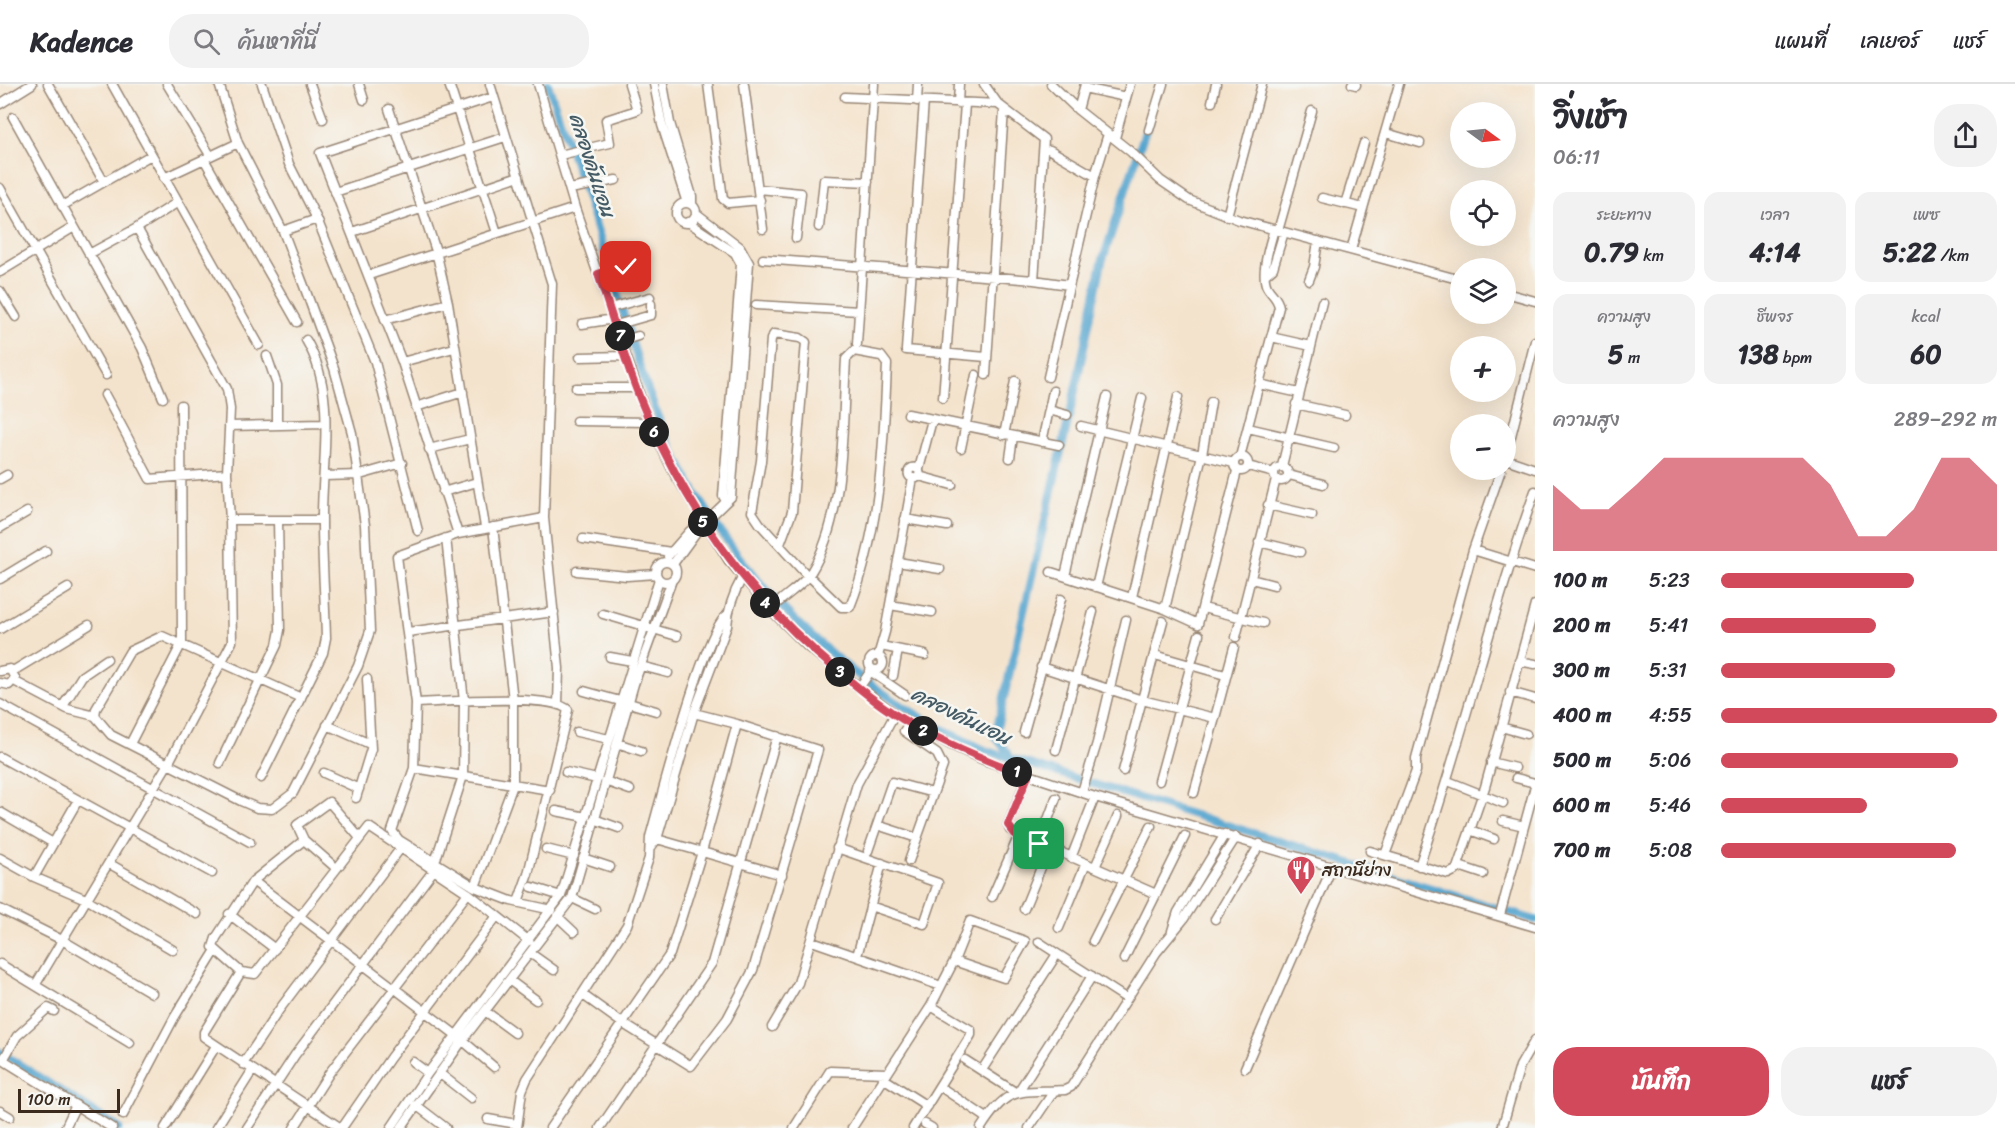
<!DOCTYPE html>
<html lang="th">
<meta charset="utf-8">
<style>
body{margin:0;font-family:Sriracha,"Playpen Sans Thai",sans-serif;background:#f2f2f3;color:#2b2b33;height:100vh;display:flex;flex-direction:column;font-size:22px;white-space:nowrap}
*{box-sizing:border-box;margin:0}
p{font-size:20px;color:#7c7c81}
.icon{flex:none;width:33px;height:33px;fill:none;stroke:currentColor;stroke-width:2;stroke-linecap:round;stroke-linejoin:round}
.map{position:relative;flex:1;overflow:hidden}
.details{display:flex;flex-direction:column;background:#fff;width:480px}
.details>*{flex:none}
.needle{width:39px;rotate:105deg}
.buttons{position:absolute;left:1450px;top:18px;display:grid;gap:12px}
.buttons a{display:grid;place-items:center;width:66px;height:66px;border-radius:50%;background:#fff;box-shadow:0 6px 24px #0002;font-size:30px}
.scale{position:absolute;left:18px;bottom:15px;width:102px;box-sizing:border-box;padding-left:6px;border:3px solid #3b2a1e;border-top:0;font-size:16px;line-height:21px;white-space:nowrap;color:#3b2a1e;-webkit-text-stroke:4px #f6f6f2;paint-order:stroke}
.pin{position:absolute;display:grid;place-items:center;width:51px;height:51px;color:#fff;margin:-26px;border-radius:12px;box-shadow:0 3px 9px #0006}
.km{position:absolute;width:30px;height:30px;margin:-15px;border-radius:50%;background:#222;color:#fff;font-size:16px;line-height:30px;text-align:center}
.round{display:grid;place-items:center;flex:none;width:63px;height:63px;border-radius:24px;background:#f2f2f3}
.headline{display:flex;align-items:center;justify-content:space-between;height:102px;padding:0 18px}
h1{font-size:33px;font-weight:700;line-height:45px}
.stats{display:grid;grid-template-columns:repeat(3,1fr);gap:9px;height:102px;padding:6px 18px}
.stats div{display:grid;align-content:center;border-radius:15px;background:#f2f2f3;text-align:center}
.stats b{font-size:26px;font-weight:700}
.stats small{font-size:16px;font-weight:400}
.stats p{font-size:16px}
.chart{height:168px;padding:12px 18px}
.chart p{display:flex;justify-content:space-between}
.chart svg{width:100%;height:108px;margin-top:6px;fill:#d1495b;opacity:.7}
.primary-button{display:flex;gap:12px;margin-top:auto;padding:12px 18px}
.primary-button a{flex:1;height:69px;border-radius:24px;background:#d1495b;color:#fff;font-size:24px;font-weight:700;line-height:69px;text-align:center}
.primary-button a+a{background:#f2f2f3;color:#2b2b33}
ul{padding:0 18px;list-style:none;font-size:20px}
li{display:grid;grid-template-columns:96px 72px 1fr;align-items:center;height:45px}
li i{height:15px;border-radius:8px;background:#d1495b}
header{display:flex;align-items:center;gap:36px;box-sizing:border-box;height:84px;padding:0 30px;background:#fff;border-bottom:2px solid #e1e1e2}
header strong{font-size:28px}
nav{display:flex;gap:33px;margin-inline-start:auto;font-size:21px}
.search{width:420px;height:54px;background:#f2f2f3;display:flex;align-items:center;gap:15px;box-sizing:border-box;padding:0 21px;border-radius:24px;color:#7c7c81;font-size:22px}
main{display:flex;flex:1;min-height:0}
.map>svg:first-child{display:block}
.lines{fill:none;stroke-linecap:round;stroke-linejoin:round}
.canal{stroke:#55a5cf;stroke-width:8}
.minor-casing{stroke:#988675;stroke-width:11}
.minor{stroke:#fff;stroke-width:8}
.route-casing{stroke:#fff;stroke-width:12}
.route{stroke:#d1495b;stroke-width:8}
.labels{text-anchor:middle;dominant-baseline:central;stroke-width:5;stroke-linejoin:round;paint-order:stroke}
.poi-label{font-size:18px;fill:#3b2a1e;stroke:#f6f6f2;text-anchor:start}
.water-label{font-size:20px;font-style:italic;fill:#455b65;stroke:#f6f6f2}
</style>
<header>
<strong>Kadence</strong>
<div class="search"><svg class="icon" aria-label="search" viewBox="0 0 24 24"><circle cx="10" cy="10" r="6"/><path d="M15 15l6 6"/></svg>ค้นหาที่นี่</div>
<nav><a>แผนที่</a><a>เลเยอร์</a><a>แชร์</a></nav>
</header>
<main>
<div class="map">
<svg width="1535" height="1044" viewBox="0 0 1535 1044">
<rect width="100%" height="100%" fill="#f6f6f2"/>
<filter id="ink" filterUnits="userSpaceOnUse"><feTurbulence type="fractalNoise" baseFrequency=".0167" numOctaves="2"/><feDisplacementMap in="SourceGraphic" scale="12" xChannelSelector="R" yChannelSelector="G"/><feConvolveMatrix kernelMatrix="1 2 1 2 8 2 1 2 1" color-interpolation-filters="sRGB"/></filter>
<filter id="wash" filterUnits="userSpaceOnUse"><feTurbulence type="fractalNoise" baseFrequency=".008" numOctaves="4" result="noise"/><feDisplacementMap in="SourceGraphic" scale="24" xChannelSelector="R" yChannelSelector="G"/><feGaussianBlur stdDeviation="1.35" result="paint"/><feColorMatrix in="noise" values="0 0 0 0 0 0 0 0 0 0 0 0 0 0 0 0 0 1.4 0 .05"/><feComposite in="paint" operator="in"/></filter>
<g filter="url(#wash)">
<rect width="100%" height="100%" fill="#f4e3cc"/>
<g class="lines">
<path class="canal" d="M 548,0 C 569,63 592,126 611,190 C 632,256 649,324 683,386 C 751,512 856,609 987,667 L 1535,836
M 1011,678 L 1008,669 L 995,652 L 1073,316 L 1102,178 L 1148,39
M 0,968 L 119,1044"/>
</g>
</g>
<g filter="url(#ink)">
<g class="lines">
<g class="minor-casing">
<path id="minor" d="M 48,0 L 104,98
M 112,0 L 259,261
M 167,0 L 210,71
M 262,0 L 289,80 L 317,135 L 375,278 L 418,447
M 310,0 L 323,35
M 359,0 L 364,16
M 449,0 L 497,149
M 490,0 L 552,200 L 544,434 L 559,584 L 558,621
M 538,0 L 575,124 L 649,338 L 674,389 L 729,477 L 771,526 L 809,564 L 895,630 L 949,660 L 984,676 L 1095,713 L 1535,843
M 654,0 L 662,41 L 687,119
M 663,0 L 670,39 L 692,112 L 692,121
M 708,0 L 723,115 L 728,119 L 760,116
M 744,0 L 763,145
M 984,0 L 998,20 L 1044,55 L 1034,196
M 1051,0 L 1078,26 L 1131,68 L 1160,96 L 1189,116 L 1239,136 L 1461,196
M 1352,0 L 1356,1
M 1084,4 L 1126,13
M 845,13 L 998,20
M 917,17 L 918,0
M 924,17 L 906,266 L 986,273
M 1212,18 L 1216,0
M 958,19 L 959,0
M 0,20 L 32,0
M 389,25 L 436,167 L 448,219 L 485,443
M 1078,26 L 1085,0
M 13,33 L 142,264 L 163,314
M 1149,46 L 1163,0
M 1386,49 L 1420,59
M 1115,54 L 1130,0
M 1050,66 L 1095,92
M 560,71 L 610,59 L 606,36 L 637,26 L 629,0
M 204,75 L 297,238
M 164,94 L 238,59
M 0,104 L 106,291
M 570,105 L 616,96
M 759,105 L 801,109 L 796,154
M 335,108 L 505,53
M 1322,114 L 1363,124
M676 129a10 10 0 1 1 20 0a10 10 0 1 1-20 0Z
M 1345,120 L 1364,59
M 62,122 L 151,71
M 1227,132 L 1262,0
M 688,138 L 735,169 L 741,180 L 723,412 L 726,417
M 819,143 L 824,96 L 868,98
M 283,147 L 317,135
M 1278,147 L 1312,27
M 352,148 L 519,92
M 1351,166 L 1399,0
M 89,170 L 137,144 L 178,118
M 763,175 L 1034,196 L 1069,201
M 0,188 L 74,143
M 598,190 L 618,183 L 627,184 L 627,190
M 1266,190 L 1273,184 L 1284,148
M 369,191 L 575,124
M 1309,196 L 1314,183 L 1318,157
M 0,207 L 16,233
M 1506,209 L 1535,217
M 756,221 L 859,227
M 610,224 L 650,213
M 385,236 L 448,219
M 582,240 L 614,235
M 616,241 L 651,231 L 651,220
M 1271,253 L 1311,262
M 621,257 L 638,252
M 857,260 L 874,0
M 267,272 L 277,301 L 277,340
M 580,273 L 626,272
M 402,278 L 454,264
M 986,291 L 1004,26
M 1048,293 L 1095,92 L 1108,50
M 1259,300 L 1299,309
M 576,304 L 638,304
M 105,311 L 150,395 L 227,389
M 943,314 L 965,20
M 1296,320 L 1345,331
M 416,323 L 463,308
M 1049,326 L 1067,331
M 908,330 L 1059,361
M 576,337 L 649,338
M 229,342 L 325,340
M 1081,342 L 1234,379
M 1248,344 L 1334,364
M 1004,351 L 1015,297
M 1042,358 L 1053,307
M 961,364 L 976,291
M 429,365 L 470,355
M 1506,372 L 1535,257
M1234 380a7 7 0 1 1 14 0a7 7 0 1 1-14 0Z
M 1240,373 L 1279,223 C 1278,214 1271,210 1267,203 C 1260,189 1270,160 1274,145
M 1010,374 L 1013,353
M 1506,375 L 1535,385
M 1248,382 L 1274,389
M 1282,382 L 1322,218
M1274 390a7 7 0 1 1 14 0a7 7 0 1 1-14 0Z
M908.5 389a5.5 5.5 0 1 1 11 0a5.5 5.5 0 1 1-11 0Z
M 919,385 L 932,336
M 1289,391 L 1323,400
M 324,392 L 360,391 L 402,379
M 919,392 L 952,401
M 0,395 L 7,391
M 443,408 L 477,398
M 1268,421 L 1312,431
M 544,434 L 458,450 L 397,472 L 416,619 L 414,684 L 392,747 L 399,756 L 475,803 L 511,817 L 552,826
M 905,435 L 947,442
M 230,436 L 322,436
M 0,444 L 27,428
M 458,450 L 402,278 L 320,69 L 493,13
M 583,455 L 671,468
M 1259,458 L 1300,468
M 780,460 L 792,428 L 806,258 L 800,254 L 774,250 L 771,255 L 761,377 L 752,428 L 760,440 L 804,488
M 1473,466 L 1535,485
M 668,472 L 690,447 L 700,443
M 898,478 L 940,485
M656 488a10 10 0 1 1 20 0a10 10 0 1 1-20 0Z
M 673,480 L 700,443 L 731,413 L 749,179 L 740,163 L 696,129
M 577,487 L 627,492 L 656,490
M 1051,488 L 1165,525 L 1198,540 L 1237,387
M 1065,492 L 1107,313
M 0,495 L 46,467
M 1251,495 L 1274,501
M 1096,503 L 1142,314
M 1132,513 L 1178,313
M 890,521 L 932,528
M 1203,524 L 1263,539
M 1165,525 L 1202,371 L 1211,318
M 771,526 C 782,512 801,504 811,488 C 846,431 842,341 846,275 L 854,267 L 881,272 L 887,280 C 884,360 880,448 850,523 L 841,523 L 808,491
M 603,530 L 677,552
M 0,545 L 68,504
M 408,548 L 554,528
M 1236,553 L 1276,395
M 881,562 L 925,571
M 1155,571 L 1225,591
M 878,572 L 885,548 L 913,394
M869 579a7 7 0 1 1 14 0a7 7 0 1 1-14 0Z
M 610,573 L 632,577
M 1519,577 L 1535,580
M 641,582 L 668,589
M 1041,583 L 1142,616 L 1215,634 L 1234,563
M 0,587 L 10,585 L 15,594 L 9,601 L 0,599
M 13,587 L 89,541
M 870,587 L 905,611
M 893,592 L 898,566
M 14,597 L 67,625 L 95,632 L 111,651 L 241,717 L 257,724 L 272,725 L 293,709 L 358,582 L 370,547 L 365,441 L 352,349 L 334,284 L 304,202 L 283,147 L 238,59 L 219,0
M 859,604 L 872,585
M 584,607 L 620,617
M 1510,608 L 1535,615
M 416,619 C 443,618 553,609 568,626 L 528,790 L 518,818
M 629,619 L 656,627
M 0,620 L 250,758
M 63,622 L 82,592 L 107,575
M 95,632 L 96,625 L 130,567 L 162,552 L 301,614
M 327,641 L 370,660
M 1501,643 L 1526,650
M 577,648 L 609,655
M 1024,648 L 1061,515
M 617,659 L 641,667
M 130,660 L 182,559 L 181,321
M 1056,666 L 1093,528
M 0,673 L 212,789
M 1491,678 L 1515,684
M 220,679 L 277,561 L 280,546 L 278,436
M 414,684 L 550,706
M 1123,687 L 1163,537
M 566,688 L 597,695
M 324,689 L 359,705
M 1028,691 L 1008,741 L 1010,746 L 1156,810
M 261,694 L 323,569 L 326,554 C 325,515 322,477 322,438 C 321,379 338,310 306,256
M 1516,694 L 1535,699
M 605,697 L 630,706
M 1159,697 L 1199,551
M 1448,697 L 1503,719
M 1082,708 L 1097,659 L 1126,536
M 1194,709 L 1215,634
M 356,714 L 371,665 L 367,595
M 556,727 L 586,733
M 0,728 L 53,759
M 594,735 L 619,744
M 1503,737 L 1524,742
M 877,741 L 917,754
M 1470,746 L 1494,755
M 657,755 L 782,791
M 304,756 L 253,797 L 216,854 L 213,863 L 216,866 L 241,888 L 255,890 L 369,743 L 468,809 L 529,857
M 1039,760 L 1056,714
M 651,763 L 657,755 L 694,629 L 727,542 C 728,524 733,510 742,494
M 837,764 L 938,799 L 924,840 L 870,822
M 546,765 L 574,772
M 868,767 L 892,698 L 933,709
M 1370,767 L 1448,790 L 1462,783 L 1483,790
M 1385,771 L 1416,687 L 1416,674 L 1473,466 L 1501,386
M 0,774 L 34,793 L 88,816 L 173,866
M 583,774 L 610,783
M 1071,774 L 1095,713
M 909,777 L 943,682 L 937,670 L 904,647 L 910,639
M 435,778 L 463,692 L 464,617 L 446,454
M 110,780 L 197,830
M 1419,782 C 1462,658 1491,530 1535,407
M 1095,783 L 1118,732
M 336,784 L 304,756 L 297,741 L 329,718 L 359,753
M 1457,784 L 1485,703 L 1535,521
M 34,793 L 78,716
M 253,797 L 456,951 L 494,983
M 475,803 L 513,701 L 513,616 L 493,443
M 532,803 L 561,812
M 992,813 L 1019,751
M 572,814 L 595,825
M 0,825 L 62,856 L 152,909
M 1024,825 L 1049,764
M 229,830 L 275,865
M 1500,831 L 1535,702
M 558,833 L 574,848
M 1215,835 L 1260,760
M 1059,844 L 1086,779
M 1172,847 L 1178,828 L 1225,750
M 812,857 L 941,902
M 1093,857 L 1151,742
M 1039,858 L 1127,915
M 530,869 L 554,886
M 857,872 L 882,779
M 1124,875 L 1185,752
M 0,880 L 130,959
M 241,888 L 204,948 L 204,953 L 341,1044
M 509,896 L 536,916
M 36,900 L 169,678 L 232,558 L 230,436 L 227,389 L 230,325 L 227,305 L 137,144
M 583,911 L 622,939 L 691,982 L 727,935 L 753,886 L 818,666 L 737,640 L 694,629
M 485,927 L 515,949
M 772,943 L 798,899 L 857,700 L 895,630
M 0,974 L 112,1044
M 3,976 L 17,952 L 48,924 L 54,927
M 965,976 L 1015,1008
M 413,978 L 428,989
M 243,980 L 279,926 L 400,765
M 1245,984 L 1333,781
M 982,986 L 1057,870
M 439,989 L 471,1014
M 883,994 L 927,1022
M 945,1006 L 987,1034
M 1018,1008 L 1092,892
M 416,1021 L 446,1044
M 0,1027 L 10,1033
M 123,1031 L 174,934 L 216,866
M 488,1035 L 517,1040
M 925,1040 L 932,1044
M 65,1044 L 76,1021
M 165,1044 L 216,962
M 216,1044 L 252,987
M 247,1044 L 295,971 L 433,787
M 294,1044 L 330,988 L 468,809
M 342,1044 L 390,974 L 497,832
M 391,1044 L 428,989 L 561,812 L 659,495
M 401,1044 L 462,957 L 572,814 L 634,600 L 672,496
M 517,1044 L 522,1007 L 527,995 L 627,841 L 649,774 L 650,753 C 660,718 704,546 727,531
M 550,1044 L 670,870 L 702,768 L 737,640
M 600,1044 L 712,879 L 777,652
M 794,1044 L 830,987 L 886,989
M 852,1044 L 931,922 L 954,877 L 970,837 L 1025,857 L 1004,894 L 954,877
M 913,1044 L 971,951 L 971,946 L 931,922
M 981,1044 C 1009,1000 1018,1009 1065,1006 L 1071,1003 L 1156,869 L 1183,836 L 1236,753
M 1029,1044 L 1054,1007
M 1502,1044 L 1520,982 L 1535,956"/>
</g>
<use href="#minor" class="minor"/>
</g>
</g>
<g class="lines" filter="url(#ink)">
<g class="route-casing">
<path id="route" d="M 626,183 L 618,183 L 598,190 C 615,240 629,293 651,340 C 696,439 754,518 838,587 C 861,606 885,626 911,640 C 949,661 987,677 1028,692 L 1008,741 L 1015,750 L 1039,760"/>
</g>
<use href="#route" class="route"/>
</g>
<defs>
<g id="restaurant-pin" transform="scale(1.5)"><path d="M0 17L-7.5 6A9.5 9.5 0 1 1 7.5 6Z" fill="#d1495b" stroke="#f6f6f2"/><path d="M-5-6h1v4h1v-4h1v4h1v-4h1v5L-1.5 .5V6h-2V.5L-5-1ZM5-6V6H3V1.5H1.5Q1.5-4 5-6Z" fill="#fff"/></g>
</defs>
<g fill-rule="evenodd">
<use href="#restaurant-pin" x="1301" y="786"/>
</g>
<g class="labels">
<g class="poi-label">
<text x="1322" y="786">สถานีย่าง</text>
</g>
<g class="water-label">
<text transform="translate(592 81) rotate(72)">คลองคันแอน</text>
<text transform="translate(961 632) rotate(26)">คลองคันแอน</text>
</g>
</g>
</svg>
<div class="buttons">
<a><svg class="needle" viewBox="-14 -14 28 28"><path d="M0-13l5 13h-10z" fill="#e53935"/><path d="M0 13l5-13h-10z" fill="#7c7c81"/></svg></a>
<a><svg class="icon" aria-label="locate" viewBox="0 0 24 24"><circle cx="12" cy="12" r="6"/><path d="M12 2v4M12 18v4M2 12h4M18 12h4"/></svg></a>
<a><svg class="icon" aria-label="layers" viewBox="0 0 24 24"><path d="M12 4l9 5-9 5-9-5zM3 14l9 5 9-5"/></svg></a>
<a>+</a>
<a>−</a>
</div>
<div class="scale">100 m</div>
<div class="pin" style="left:1039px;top:760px;background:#1e9e55"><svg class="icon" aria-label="arrive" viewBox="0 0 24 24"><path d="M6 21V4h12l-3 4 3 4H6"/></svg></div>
<div class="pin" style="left:626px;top:183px;background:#d93025"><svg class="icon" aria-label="check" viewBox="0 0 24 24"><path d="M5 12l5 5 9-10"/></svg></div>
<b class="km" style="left:1017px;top:688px">1</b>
<b class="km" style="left:923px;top:647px">2</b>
<b class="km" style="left:840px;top:588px">3</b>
<b class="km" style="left:765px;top:519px">4</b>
<b class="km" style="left:703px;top:438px">5</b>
<b class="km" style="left:654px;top:348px">6</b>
<b class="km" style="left:620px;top:252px">7</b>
</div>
<section class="details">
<div class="headline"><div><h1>วิ่งเช้า</h1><p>06:11</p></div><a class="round"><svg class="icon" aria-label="share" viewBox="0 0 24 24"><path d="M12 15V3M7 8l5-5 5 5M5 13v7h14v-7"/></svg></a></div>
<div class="stats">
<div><p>ระยะทาง</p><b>0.79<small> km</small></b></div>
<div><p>เวลา</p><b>4:14</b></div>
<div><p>เพซ</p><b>5:22<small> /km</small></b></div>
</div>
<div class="stats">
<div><p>ความสูง</p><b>5<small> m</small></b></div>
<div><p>ชีพจร</p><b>138<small> bpm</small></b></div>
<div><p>kcal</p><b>60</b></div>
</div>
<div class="chart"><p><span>ความสูง</span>289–292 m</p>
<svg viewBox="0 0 160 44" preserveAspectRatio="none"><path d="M0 44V17L10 27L20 27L30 17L40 6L50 6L60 6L70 6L80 6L90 6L100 17L110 38L120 38L130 27L140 6L150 6L160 17V44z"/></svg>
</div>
<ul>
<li><b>100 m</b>5:23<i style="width:70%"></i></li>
<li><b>200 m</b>5:41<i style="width:56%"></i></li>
<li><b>300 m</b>5:31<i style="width:63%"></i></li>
<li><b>400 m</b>4:55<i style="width:100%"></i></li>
<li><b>500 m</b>5:06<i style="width:86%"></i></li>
<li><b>600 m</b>5:46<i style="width:53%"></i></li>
<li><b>700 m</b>5:08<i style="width:85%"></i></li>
</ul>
<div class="primary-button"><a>บันทึก</a><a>แชร์</a></div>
</section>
</main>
